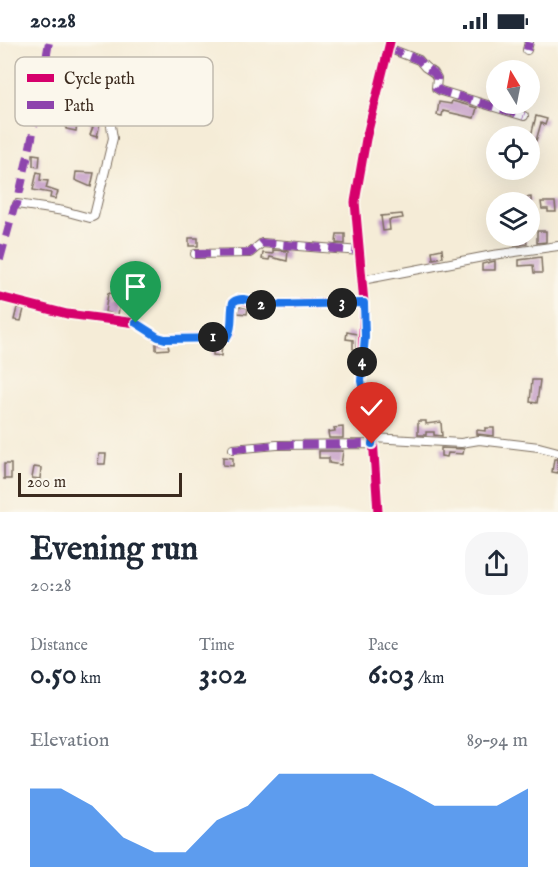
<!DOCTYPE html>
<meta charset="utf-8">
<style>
body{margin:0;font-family:"IM FELL English",serif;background:#f6f6f7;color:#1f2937;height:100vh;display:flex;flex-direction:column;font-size:22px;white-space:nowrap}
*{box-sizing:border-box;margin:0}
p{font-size:20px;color:#747a83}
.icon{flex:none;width:33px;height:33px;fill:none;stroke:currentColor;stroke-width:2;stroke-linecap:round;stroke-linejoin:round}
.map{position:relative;height:470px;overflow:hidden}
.details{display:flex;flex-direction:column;background:#fff;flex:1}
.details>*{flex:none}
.needle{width:39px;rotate:350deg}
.fabs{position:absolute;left:486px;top:18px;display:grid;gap:12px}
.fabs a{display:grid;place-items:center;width:54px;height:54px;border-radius:50%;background:#fff;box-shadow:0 6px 24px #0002;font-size:30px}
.scale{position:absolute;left:18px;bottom:15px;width:164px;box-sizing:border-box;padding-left:6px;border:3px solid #3b2a1e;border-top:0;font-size:16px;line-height:21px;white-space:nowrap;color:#3b2a1e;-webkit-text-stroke:4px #fbf7ec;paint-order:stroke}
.pin{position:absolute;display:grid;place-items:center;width:51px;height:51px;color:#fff;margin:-62px -26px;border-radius:50% 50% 50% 0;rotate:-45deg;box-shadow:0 0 6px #0007}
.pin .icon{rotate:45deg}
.km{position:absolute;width:30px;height:30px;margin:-15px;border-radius:50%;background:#222;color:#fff;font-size:16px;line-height:30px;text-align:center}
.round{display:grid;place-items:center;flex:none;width:63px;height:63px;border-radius:24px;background:#f6f6f7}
.summary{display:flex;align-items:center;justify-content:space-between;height:102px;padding:0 30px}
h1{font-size:33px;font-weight:800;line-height:45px}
.figures{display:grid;grid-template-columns:repeat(3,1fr);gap:9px;height:102px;padding:6px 30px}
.figures div{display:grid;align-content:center}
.figures b{font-size:30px;font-weight:800}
.figures small{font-size:16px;font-weight:400}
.figures p{font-size:16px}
.chart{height:168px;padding:12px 30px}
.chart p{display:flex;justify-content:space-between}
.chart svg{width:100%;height:108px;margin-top:6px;fill:#1a73e8;opacity:.7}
.status{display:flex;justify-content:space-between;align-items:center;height:42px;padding:0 30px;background:#fff;direction:ltr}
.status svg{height:16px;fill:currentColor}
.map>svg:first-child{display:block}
.building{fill:#c095c4}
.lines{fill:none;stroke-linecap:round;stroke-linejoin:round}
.minor-casing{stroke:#7c6e5f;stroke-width:10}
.minor{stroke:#fff;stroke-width:8}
.quiet{stroke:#8e44ad;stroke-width:8;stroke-dasharray:15 8;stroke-linecap:butt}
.cycleway-casing{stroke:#fbf7ec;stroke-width:13}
.cycleway{stroke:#d6006c;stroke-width:9}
.route-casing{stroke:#fff;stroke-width:12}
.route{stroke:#1a73e8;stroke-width:8}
.key{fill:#fbf7ec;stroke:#c1baae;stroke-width:1.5}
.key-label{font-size:16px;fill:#3b2a1e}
</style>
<div class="status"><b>20:28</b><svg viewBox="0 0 49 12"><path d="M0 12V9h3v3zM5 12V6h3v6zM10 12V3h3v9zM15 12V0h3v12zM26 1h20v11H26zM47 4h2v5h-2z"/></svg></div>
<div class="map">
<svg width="558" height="470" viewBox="0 0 558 470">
<rect width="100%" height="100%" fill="#fbf7ec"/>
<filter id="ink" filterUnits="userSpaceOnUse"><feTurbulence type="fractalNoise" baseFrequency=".0167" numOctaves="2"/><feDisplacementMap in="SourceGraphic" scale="12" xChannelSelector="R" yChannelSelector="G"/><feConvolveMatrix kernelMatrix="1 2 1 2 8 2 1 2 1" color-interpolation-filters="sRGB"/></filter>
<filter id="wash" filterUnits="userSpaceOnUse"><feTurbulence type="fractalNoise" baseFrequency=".008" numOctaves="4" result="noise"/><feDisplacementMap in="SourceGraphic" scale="24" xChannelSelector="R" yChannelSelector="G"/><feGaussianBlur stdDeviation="1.35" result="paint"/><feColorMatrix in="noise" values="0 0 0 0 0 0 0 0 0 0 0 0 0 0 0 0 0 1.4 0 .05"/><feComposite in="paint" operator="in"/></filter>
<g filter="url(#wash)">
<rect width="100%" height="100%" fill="#f5ecd7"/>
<g id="blocks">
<path class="building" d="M 452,59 L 477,66 L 474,76 L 443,69 L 442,74 L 437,73 L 439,60 L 451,62 Z
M 68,74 L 78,76 L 76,89 L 66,87 Z
M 536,74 L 547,77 L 545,83 L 541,81 L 536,99 L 530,98 Z
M 91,78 L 100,81 L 97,95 L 90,93 L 93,85 L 89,84 Z
M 33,112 L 40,113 L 39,125 L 33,124 Z
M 37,130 L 41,131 L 40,138 L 48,139 L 46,146 L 58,150 L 55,157 L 50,156 L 51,151 L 33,148 Z
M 76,130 L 94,131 L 91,145 L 75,138 Z
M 511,154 L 517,154 L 517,157 L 531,155 L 531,160 L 508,160 Z
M 541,160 L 555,160 L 556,170 L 548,170 L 548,167 L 542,167 Z
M 402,172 L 403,176 L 389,178 L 390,188 L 383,189 L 381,174 Z
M 537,189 L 546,189 L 546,200 L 537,201 Z
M 337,192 L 345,192 L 345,202 L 336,201 Z
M 189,196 L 198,196 L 198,204 L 189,204 Z
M 526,196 L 527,202 L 515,204 L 514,198 Z
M 442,207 L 443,215 L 433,217 L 432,209 Z
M 273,208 L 288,209 L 287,219 L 270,215 L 269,218 L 262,217 L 263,211 L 273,212 Z
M 541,215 L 542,231 L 534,231 L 533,223 L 519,224 L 519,218 Z
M 495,219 L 495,228 L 482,228 L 482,222 Z
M 108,251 L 115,252 L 113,258 L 120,258 L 118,273 L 105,270 Z
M 239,264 L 248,266 L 247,272 L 238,271 Z
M 17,266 L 24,267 L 21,279 L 14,278 Z
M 347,290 L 357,292 L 356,308 L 353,307 L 353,298 L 346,297 Z
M 156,301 L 168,303 L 169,307 L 156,308 Z
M 213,301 L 222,301 L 221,314 L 213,313 Z
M 532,338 L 540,338 L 537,361 L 530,360 Z
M 418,379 L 426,379 L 426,382 L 441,380 L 442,394 L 434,393 L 434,390 L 426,390 L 426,393 L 418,393 Z
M 343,385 L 343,396 L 329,396 L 328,390 L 335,389 L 334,386 Z
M 485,386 L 494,386 L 494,394 L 477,392 L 477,388 L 485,389 Z
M 441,406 L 464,407 L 463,412 L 448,411 L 447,415 L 441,414 Z
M 319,409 L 343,409 L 341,423 L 329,421 L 329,416 L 319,416 Z
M 99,412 L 106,412 L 105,422 L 98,422 Z
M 223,415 L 233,416 L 233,424 L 223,423 Z
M 554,417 L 558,417 L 558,431 L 552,430 Z
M 4,422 L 11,422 L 11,437 L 4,437 Z
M 34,425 L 41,426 L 40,437 L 32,436 Z"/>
</g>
</g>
<g filter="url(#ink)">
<use href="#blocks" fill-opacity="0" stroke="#7c6e5f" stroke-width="1.5"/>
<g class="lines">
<g class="minor-casing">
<path id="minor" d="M 388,6 L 419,18 L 425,25 L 434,31 L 437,36 L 436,46 L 441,49 L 524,74
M 527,8 L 529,0
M 17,162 L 64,169 L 90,176 L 94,174 L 113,96 L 109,71 L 118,30
M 195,212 L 250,211 L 262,201 L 360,209
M 362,238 L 493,213 L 558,204
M 0,255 L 67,272 L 136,281 L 158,295 L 165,297 L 226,295 L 230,291 L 233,260 L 239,257 L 261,263 L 364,261
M 373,396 L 461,401 L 479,398 L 539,405 L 558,410
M 233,407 L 277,403 L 372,402
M 378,470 L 373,396 L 361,346 L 364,261 L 355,160 L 366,97 L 390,0"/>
</g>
<use href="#minor" class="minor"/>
<path class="quiet" d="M 388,6 L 419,18 L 425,25 L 434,31 L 437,36 L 436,46 L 441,49 L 524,74
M 527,8 L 529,0
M 195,212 L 250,211 L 262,201 L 360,209
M 0,217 L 14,166 L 17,162 L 32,96 L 49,0
M 233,407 L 277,403 L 372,402"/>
<g class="cycleway-casing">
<path id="cycleway" d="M 0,255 L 67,272 L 136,281 L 158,295 L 165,297 L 226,295 L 230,291 L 233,260 L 239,257 L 261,263 L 364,261
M 378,470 L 373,396 L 361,346 L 364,261 L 355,160 L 366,97 L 390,0"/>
</g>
<use href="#cycleway" class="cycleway"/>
</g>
</g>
<g class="lines" filter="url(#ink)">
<g class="route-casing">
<path id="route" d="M 136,281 L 158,295 L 165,297 L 226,296 C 234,287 230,271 233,260 C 243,253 251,260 261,263 L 364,261 L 365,295 L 361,339 L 373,396 L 372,402"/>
</g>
<use href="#route" class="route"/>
</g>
<rect x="15" y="15" width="198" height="69" rx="9" class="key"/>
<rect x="27" y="32" width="27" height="8" fill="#d6006c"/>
<rect x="27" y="59" width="27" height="8" fill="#8e44ad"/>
<g class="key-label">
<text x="64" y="42">Cycle path</text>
<text x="64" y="69">Path</text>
</g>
</svg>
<div class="fabs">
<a><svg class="needle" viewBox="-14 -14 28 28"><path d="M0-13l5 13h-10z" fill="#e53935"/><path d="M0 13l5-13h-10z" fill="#747a83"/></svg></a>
<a><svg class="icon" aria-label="locate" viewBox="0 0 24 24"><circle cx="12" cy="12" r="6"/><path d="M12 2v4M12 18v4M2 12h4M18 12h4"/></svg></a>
<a><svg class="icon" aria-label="layers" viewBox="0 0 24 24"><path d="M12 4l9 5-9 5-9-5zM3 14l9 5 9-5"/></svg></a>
</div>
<div class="scale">200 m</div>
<div class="pin" style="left:136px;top:281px;background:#1e9e55"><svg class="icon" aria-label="arrive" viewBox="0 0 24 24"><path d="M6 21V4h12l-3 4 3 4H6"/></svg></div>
<div class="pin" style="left:372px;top:402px;background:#d93025"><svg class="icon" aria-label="check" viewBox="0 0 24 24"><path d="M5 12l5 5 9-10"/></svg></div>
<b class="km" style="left:213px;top:295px">1</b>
<b class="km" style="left:261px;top:263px">2</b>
<b class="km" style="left:342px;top:261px">3</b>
<b class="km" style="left:362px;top:320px">4</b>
</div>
<section class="details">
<div class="summary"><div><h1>Evening run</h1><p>20:28</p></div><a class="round"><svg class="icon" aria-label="share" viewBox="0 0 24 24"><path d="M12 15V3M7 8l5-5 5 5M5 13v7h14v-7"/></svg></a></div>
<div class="figures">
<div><p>Distance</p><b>0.50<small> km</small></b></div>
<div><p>Time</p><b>3:02</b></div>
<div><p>Pace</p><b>6:03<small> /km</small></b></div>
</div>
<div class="chart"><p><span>Elevation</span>89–94 m</p>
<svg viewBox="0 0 160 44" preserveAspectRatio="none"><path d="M0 44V12L10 12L20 19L30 32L40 38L50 38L60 25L70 19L80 6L90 6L100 6L110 6L120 12L130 19L140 19L150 19L160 12V44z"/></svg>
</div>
</section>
